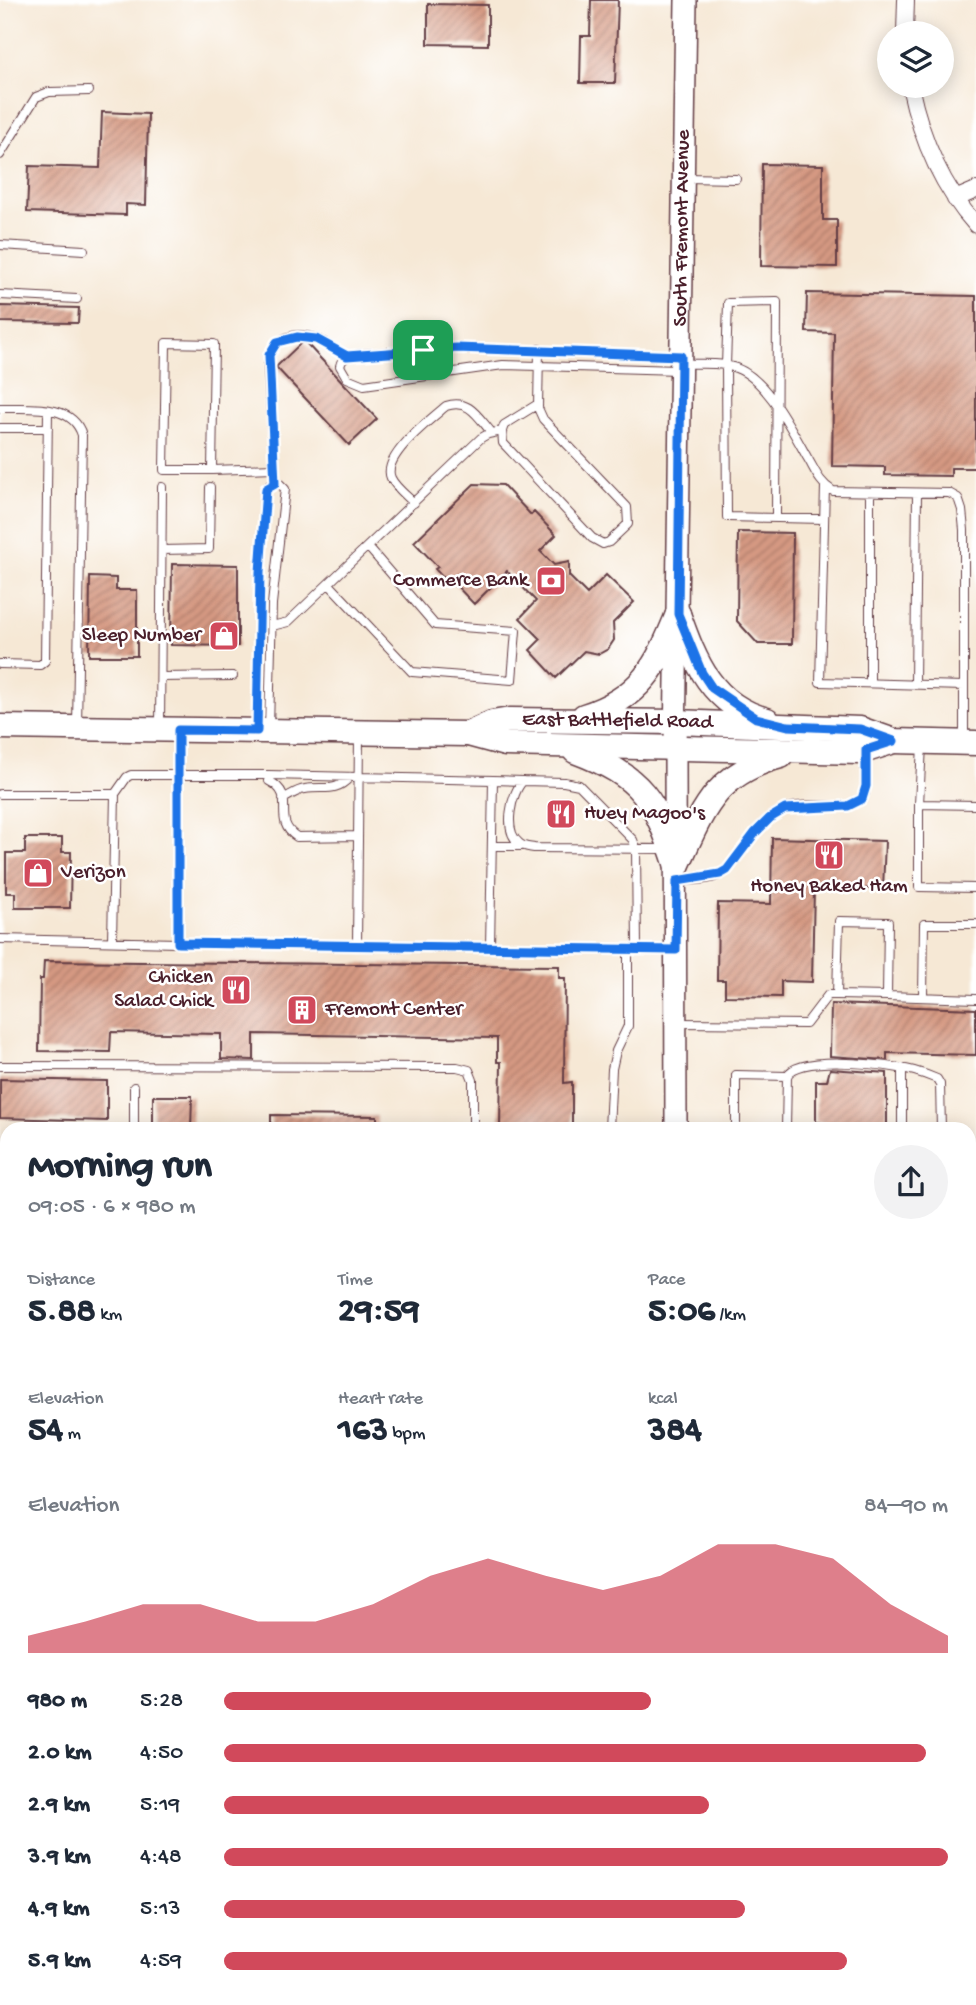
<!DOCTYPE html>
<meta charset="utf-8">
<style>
body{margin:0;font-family:"Gochi Hand",sans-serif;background:#f2f2f3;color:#1f2937;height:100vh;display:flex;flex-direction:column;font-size:26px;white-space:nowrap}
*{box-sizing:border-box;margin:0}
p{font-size:23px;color:#747a83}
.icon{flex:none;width:38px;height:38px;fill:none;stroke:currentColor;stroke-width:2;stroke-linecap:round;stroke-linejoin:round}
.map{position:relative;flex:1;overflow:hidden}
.drawer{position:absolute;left:0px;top:1122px;width:976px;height:884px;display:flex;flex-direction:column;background:#fff;border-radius:21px 21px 0 0;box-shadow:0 4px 18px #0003}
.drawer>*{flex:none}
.controls{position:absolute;left:877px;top:21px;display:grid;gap:14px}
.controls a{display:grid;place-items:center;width:77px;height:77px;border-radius:50%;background:#fff;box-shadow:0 4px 18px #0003;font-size:35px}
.pin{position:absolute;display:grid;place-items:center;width:60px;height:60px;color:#fff;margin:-30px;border-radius:14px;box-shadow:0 4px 10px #0006}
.round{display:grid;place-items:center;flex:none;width:74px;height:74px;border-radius:37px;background:#f2f2f3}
.summary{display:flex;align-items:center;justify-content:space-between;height:119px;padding:0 28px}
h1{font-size:38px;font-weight:800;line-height:52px}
.stats{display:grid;grid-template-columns:repeat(3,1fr);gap:10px;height:119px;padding:7px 28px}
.stats div{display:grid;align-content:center}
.stats b{font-size:35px;font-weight:800}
.stats small{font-size:19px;font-weight:400}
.stats p{font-size:19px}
.chart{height:196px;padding:14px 28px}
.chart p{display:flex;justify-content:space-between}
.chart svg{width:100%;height:126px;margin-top:7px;fill:#d1495b;opacity:.7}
ul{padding:0 28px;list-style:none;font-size:23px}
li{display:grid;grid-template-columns:112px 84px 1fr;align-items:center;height:52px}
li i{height:18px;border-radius:9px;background:#d1495b}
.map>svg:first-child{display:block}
.building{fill:url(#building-hatch)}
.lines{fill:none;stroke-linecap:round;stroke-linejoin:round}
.service-casing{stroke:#643d44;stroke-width:10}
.minor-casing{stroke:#643d44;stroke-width:18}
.secondary-casing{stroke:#643d44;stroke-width:24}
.primary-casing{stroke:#643d44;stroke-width:27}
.service{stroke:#fff;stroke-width:8}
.minor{stroke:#fff;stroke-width:16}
.secondary{stroke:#fff;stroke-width:21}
.primary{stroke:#fff;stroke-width:24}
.route-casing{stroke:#fff;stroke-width:14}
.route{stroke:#1a73e8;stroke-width:9}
.labels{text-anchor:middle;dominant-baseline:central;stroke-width:5;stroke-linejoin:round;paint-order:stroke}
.street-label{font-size:21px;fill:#4a1f2b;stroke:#fff}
.poi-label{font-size:21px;fill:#4a1f2b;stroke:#fff;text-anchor:end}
</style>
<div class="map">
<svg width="976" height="2005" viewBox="0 0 976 2005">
<defs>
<pattern id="building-hatch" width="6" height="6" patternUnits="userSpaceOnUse" patternTransform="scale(1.75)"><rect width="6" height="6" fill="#d59982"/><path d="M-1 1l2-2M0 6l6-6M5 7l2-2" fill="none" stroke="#af7c6b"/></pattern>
</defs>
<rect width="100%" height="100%" fill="#fff"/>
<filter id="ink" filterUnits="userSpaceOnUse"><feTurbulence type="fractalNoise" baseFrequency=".0143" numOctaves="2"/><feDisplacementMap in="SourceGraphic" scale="14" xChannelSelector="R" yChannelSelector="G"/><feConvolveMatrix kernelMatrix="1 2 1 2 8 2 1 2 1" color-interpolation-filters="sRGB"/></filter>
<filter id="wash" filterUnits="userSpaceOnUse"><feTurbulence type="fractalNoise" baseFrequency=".00686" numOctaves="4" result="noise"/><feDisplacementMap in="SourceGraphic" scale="28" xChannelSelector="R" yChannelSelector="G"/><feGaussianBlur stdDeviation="1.57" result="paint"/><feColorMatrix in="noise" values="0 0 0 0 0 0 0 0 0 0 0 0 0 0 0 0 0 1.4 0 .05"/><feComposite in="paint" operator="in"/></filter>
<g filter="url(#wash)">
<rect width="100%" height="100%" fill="#f6e8d5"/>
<g id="blocks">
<path class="building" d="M 591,0 L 618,0 L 615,83 L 580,83 L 581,36 L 590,36 Z
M 428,4 L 488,5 L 488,45 L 428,44 Z
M 102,112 L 148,114 L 146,205 L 126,204 L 126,215 L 27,212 L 29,166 L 100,168 Z
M 762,164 L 823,165 L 823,220 L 837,220 L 837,267 L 761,266 Z
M 807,293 L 976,296 L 976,468 L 951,468 L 951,476 L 885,475 L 885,467 L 832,466 L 834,333 L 806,332 Z
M 0,306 L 79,308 L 78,323 L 0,322 Z
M 302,342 L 306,343 L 377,419 L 349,445 L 276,367 Z
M 474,484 L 503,485 L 531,515 L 534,512 L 556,535 L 540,551 L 554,565 L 569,562 L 569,576 L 587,594 L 606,575 L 634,602 L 613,623 L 614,640 L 608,649 L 599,654 L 584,651 L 556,678 L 530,650 L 541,639 L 520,618 L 536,601 L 507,571 L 474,604 L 451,580 L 447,582 L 435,569 L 438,567 L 414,542 Z
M 738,532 L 793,533 L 792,644 L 758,644 L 737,621 Z
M 172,564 L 238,565 L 238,646 L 171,645 Z
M 90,577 L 116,578 L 116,590 L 137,590 L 137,656 L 89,656 Z
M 25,838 L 62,838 L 62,852 L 71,852 L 70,908 L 15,908 L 15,893 L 6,893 L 6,853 L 25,853 Z
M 772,838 L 885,841 L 883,889 L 814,887 L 812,982 L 781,981 L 781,997 L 725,996 L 725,980 L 717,980 L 718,903 L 771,904 Z
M 44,961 L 559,966 L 559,978 L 565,978 L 564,1083 L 572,1082 L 572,1129 L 500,1129 L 501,1062 L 497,1062 L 497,1038 L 254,1034 L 254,1060 L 221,1059 L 221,1034 L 111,1032 L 110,1052 L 39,1051 L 40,979 L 43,979 Z
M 831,1004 L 976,1009 L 976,1055 L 887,1053 L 887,1060 L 830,1056 Z
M 830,1069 L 887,1073 L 887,1129 L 823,1129 L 823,1123 L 816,1122 L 816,1081 L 827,1081 Z
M 0,1079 L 107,1081 L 107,1121 L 0,1118 Z
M 153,1096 L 192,1096 L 191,1129 L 153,1129 Z
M 271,1115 L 377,1116 L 377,1129 L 271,1129 Z"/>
</g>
</g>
<g filter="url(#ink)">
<use href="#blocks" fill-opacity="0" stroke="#643d44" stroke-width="2"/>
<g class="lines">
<g class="service-casing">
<path id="service" d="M 0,155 L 36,97 L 49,92 L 89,91
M 686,178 L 736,179
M 0,245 L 84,250
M 0,295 L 77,299
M 678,356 L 457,348 L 361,354 C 352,356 342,355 340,366 L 347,378 L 364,385 L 503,365 L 679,370
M 681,364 C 698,364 720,362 736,368 C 767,379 791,429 807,457 C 815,470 819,483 833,491 L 949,493 L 958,498 L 962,510 L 964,530 L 964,740
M 538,404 L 504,425 L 502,431 L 503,443 L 592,538 L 603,544 L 609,542 L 628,524 L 627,507 L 543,419 L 538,408 L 539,349
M 0,408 C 28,409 72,402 82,435 L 77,726
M 0,428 L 48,428
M 212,470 L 164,470 L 166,343 L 214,344 L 212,470 L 274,468
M 275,483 L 268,368 C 269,340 291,329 317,339 C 327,343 337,351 347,356
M 825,486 L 820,682 L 964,686
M 870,492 L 870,683
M 414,503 C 407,496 395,487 391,478 C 381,457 431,419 446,406 C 469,398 478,417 492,433
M 776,518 L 777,302 L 728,303 L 726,366 L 727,517 L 824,519
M 162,550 L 209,549 L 210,487
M 329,584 L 412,672 L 512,680 L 516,631 L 435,625 L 368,547
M 272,626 L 288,622 L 481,438 L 488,434 L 502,431
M 0,664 L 40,665 L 45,661 L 48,410
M 161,677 L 233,676
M 915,685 L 917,493
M 160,727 L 162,487
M 257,729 L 260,572 L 266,489 L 271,484 L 280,484 L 285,489 L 272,604 L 269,729
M 922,745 L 919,804 L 976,805
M 493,780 L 523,781
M 269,781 C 299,796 270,820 297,837 L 358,836
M 0,794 L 115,794 L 112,941
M 115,794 L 127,777 L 131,775 L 269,775 L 493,780 L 490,947
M 283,799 C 291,795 297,790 305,789 C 325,786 335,793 350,777
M 919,804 L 919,887 L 976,888
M 492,846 L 521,846
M 677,881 C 690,880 707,881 719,875 C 741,864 753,821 783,810 C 802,802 828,807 848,806 L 857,802 L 865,793 L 866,754
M 0,939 L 178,943 L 178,733
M 178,943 L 357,946 L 359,735
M 357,946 L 673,950
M 637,949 L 636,848 L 633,840 L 579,785 L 564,782 L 523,781 C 511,793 503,831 519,843 C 523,847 529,847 534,848 L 669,849
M 887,996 L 976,999
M 923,997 L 924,924 L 976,924
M 676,1023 L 806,1024 L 828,995 L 837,995 L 839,921 L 888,922 L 887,996 L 837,995
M 0,1066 L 457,1067 L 469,1070 L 473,1080 L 473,1129
M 134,1129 L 134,1087
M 609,1129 L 612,1069 L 616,1051 L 628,1026 L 628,949
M 736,1129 L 736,1075 L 787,1076
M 786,1129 L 787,1076 C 798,1055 877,1064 899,1068 C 912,1069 925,1074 937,1079 L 940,1084 L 941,1129
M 902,1129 L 902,1068
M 0,1146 L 7,1146
M 0,1184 L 7,1184
M 0,1276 L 7,1276
M 0,1438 L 7,1438
M 970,1565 L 976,1565
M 0,1600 L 7,1600
M 970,1753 L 976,1753"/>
</g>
<g class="minor-casing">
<path id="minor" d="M 905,33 L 906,0
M 910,86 C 921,138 940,185 976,225
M 955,199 L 976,190
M 0,1231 L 7,1231
M 970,1525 L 976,1525
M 0,1636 L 7,1636
M 0,1875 L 7,1875
M 438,2005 L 441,1998"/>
</g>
<g class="secondary-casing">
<g id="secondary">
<path id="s1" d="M 676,1129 L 675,748 L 686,0"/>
<path d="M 661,2005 L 661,1998"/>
</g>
</g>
<g class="primary-casing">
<g id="primary">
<path d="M 678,614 C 695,662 712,706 767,720"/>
<path d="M 584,716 C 641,698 657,666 678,614"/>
<path d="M 0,727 L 468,734 L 505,744 L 860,752 L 894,741"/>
<path id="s2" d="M 468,734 L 492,723 L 510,720 L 676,722 L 860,729 L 894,741 L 976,743"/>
<path d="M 575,751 C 642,776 656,801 677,866"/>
<path d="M 677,866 C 703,810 715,773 781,756"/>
</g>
</g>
<use href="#service" class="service"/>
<use href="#minor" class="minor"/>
<use href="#secondary" class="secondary"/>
<use href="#primary" class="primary"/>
</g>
</g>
<g class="lines" filter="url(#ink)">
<g class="route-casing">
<path id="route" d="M 297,337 L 316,339 L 347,356 L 457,348 L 681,356 L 678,614 L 702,673 L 712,688 L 756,718 L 788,726 L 860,729 L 894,741 L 866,750 L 866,786 L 862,799 L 848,806 L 785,809 L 770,818 L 755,833 L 727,870 L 720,874 L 677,881 L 676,950 L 178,943 L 178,730 L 257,731 L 260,572 L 266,489 L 275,484 L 269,355 L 277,342 Z"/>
</g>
<use href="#route" class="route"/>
</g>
<defs>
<g id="bank-square" transform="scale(1.575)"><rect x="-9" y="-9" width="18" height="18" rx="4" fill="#d1495b" stroke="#fff"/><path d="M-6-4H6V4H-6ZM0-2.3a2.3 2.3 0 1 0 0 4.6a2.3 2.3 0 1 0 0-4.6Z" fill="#fff"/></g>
<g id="shop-square" transform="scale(1.575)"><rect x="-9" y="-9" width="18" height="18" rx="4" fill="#d1495b" stroke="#fff"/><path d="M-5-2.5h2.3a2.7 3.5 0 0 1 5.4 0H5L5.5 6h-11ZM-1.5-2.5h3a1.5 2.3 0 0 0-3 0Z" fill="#fff"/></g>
<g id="restaurant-square" transform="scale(1.575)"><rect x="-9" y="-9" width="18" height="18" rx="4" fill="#d1495b" stroke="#fff"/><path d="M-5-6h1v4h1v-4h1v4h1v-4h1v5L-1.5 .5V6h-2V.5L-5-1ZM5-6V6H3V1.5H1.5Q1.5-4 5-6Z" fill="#fff"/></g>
<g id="building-square" transform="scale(1.575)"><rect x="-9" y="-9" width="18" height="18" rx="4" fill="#d1495b" stroke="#fff"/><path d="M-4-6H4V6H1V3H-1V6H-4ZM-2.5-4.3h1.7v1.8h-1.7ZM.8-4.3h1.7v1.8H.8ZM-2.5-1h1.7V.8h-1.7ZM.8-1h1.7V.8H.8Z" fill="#fff"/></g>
</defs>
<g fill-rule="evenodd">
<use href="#bank-square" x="551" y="581"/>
<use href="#shop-square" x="224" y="636"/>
<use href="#restaurant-square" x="561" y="814"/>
<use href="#restaurant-square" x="829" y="855"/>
<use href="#shop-square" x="38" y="873"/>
<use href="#restaurant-square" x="236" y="990"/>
<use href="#building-square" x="302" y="1010"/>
</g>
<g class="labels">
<g class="street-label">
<text stroke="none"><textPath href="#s1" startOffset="901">South Fremont Avenue</textPath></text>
<text stroke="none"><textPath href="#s2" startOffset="152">East Battlefield Road</textPath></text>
</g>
<g class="poi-label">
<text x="528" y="581">Commerce Bank</text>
<text x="201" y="636">Sleep Number</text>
<text x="584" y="814" text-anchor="start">Huey Magoo's</text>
<text x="61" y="873" text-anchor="start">Verizon</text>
<text x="829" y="887" text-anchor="middle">Honey Baked Ham</text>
<text x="213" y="978">Chicken<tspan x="213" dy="24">Salad Chick</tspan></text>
<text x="325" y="1010" text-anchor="start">Fremont Center</text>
</g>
</g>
</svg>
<div class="controls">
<a><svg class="icon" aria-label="layers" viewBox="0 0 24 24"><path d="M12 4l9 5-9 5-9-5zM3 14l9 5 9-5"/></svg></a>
</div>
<div class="pin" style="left:423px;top:350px;background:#1e9e55"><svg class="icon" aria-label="arrive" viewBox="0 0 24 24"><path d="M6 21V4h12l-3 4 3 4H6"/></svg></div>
<section class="drawer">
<div class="summary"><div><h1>Morning run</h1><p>09:05 · 6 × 980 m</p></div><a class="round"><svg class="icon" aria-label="share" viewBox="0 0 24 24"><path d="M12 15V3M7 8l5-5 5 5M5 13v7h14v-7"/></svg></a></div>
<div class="stats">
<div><p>Distance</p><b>5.88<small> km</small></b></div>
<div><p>Time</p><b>29:59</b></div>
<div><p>Pace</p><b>5:06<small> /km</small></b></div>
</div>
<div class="stats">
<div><p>Elevation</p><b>54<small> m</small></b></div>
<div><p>Heart rate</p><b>163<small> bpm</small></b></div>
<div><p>kcal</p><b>384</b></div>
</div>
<div class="chart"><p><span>Elevation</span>84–90 m</p>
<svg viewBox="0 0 160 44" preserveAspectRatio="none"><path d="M0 44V38L10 33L20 27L30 27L40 33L50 33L60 27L70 17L80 11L90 17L100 22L110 17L120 6L130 6L140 11L150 27L160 38V44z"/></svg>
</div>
<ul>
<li><b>980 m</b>5:28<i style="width:59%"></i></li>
<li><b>2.0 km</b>4:50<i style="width:97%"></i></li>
<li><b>2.9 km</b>5:19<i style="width:67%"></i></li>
<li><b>3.9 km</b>4:48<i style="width:100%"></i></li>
<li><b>4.9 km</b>5:13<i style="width:72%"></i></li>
<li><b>5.9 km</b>4:59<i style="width:86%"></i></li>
</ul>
</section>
</div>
